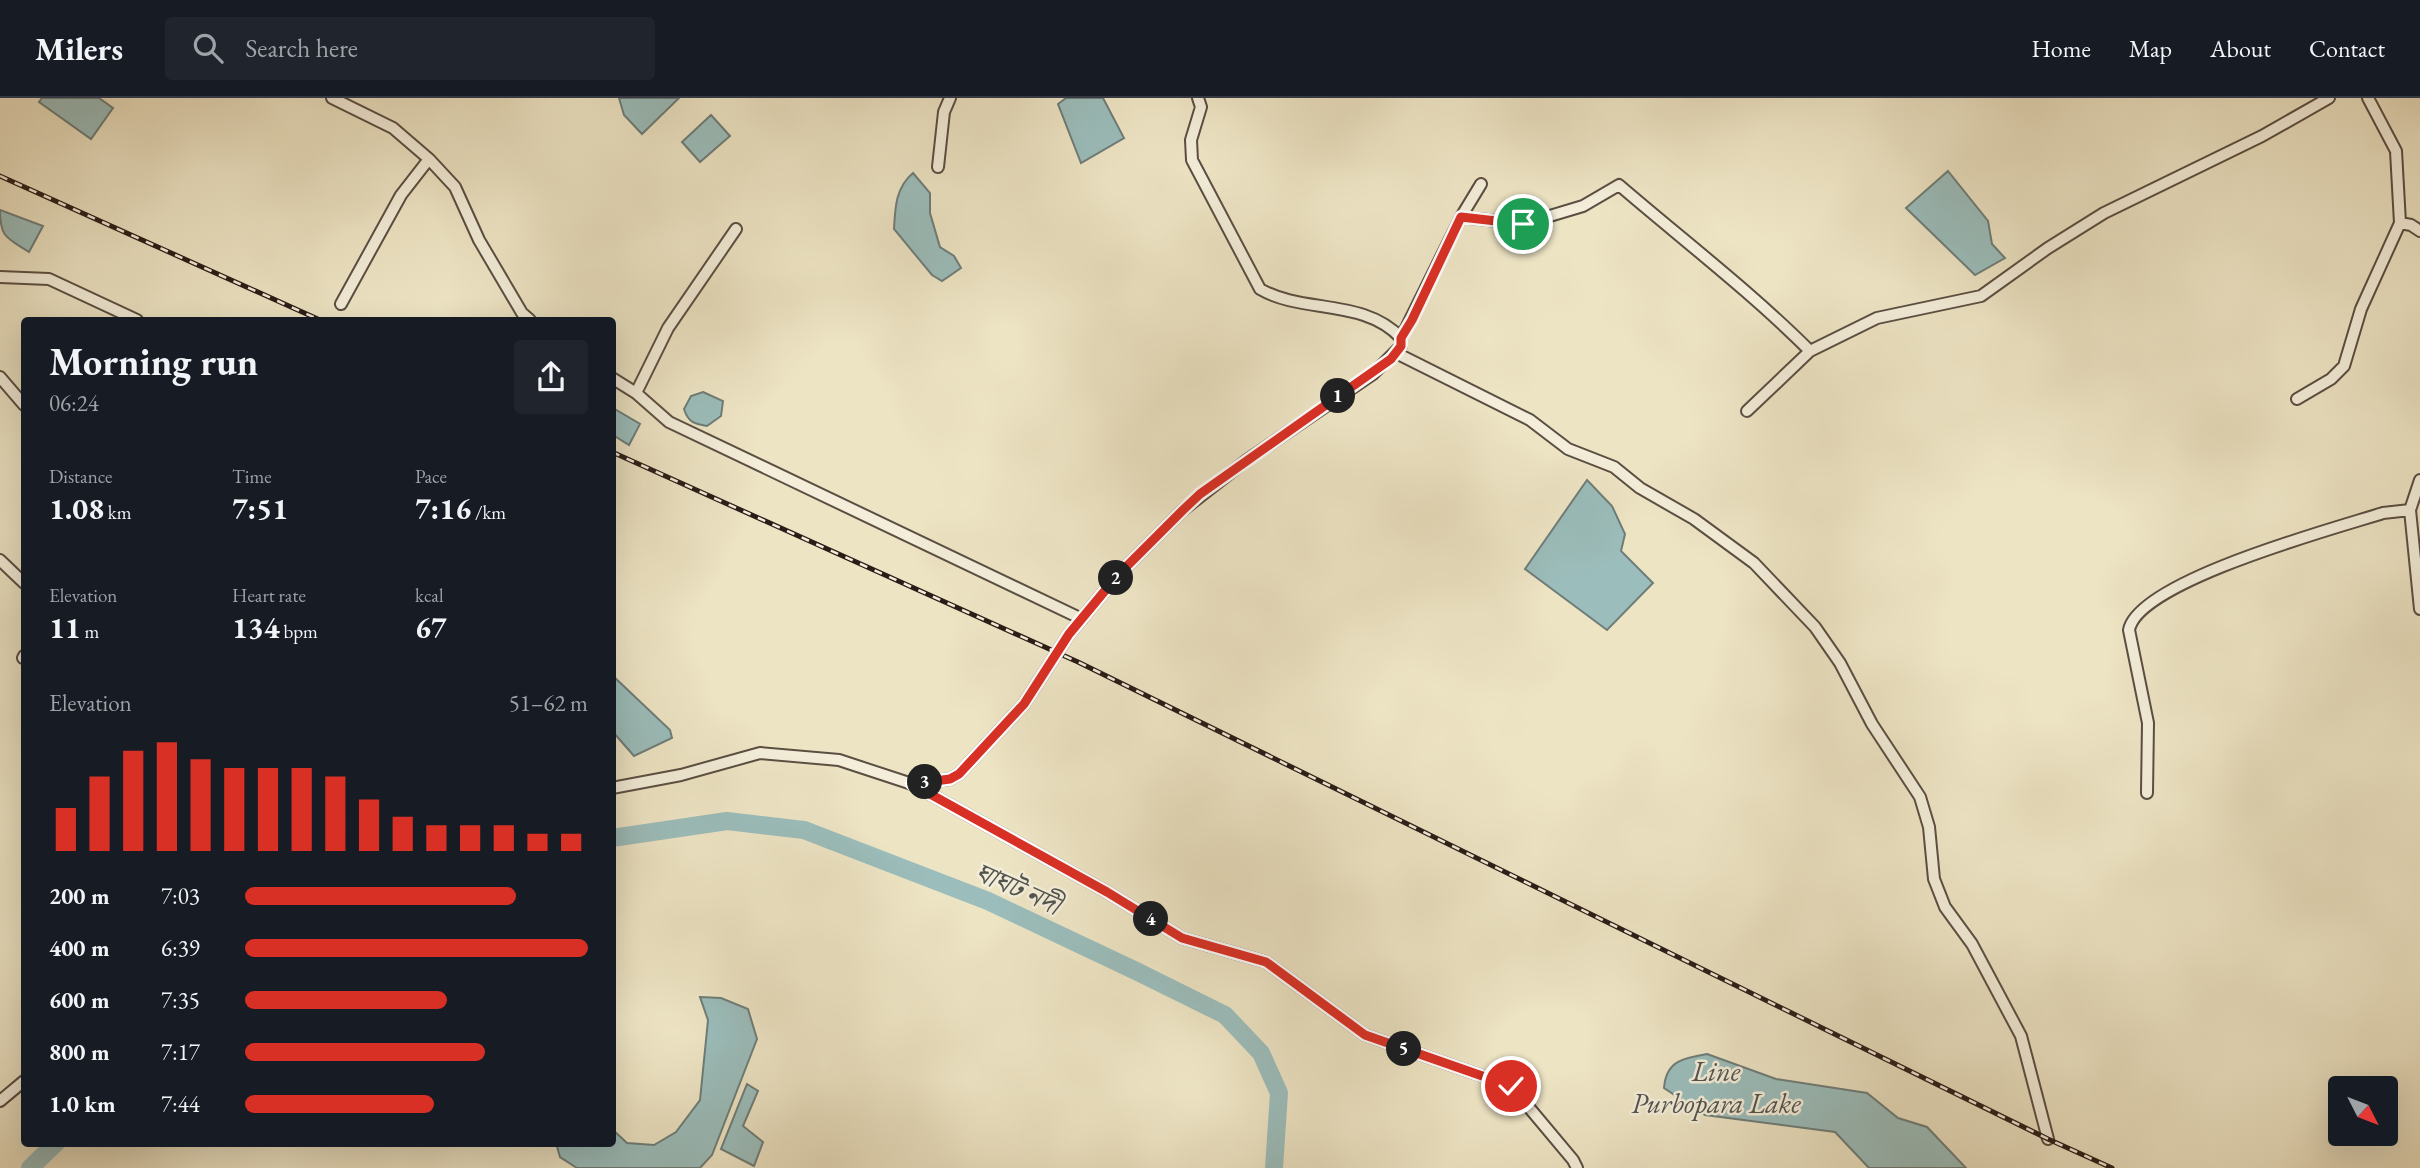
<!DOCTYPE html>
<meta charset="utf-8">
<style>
body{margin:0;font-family:"EB Garamond","Noto Serif Bengali",serif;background:#20242c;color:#f1f3f6;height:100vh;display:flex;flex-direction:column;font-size:26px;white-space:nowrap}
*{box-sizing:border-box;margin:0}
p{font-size:23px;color:#9ea1a6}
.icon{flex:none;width:38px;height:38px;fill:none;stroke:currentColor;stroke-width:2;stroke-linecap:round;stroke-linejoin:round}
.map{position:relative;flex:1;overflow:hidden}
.sheet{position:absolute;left:21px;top:219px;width:595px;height:830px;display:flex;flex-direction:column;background:#171b24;border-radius:7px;box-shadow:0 7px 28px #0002}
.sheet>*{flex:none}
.needle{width:46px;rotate:132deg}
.controls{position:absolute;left:2328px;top:978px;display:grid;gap:14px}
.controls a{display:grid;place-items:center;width:70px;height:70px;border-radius:7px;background:#171b24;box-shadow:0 7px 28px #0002;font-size:35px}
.pin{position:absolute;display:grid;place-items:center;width:60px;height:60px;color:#fff;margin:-30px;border:4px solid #fff;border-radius:50%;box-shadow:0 2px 7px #0007}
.km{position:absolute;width:35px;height:35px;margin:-18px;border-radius:50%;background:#222;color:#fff;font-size:19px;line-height:35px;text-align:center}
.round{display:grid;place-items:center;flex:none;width:74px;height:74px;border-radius:7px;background:#20242c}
.overview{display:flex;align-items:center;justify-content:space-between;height:119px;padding:0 28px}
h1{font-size:38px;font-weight:700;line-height:52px}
.stats{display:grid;grid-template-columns:repeat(3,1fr);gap:10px;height:119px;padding:7px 28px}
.stats div{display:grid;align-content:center}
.stats b{font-size:30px;font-weight:700}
.stats small{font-size:19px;font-weight:400}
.stats p{font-size:19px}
.chart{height:196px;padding:14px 28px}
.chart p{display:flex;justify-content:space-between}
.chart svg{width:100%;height:126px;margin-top:7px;stroke:#d93025;stroke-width:6}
ul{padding:0 28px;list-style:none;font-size:23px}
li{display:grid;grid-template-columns:112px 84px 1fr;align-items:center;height:52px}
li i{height:18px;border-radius:9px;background:#d93025}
header{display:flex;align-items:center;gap:42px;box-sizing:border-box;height:98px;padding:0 35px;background:#171b24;border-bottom:2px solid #363941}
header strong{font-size:33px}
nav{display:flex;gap:38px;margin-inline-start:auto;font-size:24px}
.search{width:490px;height:63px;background:#20242c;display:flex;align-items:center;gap:18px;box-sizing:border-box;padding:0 24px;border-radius:7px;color:#9ea1a6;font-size:26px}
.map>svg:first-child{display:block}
.water{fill:#9bbdbb;stroke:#6e7d79;stroke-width:2}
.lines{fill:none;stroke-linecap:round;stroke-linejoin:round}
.river{stroke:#9bbdbb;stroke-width:18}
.minor-casing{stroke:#5b4e42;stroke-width:14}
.minor{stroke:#f3edd9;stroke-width:10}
.rail-casing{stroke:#2a1c17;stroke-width:5}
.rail{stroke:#f3edd9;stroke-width:2.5;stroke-dasharray:8;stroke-linecap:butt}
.route-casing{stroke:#fff;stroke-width:14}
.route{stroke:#d93025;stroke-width:9}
.labels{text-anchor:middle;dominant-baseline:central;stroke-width:5;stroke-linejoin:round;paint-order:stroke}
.water-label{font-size:28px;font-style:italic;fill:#525450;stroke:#f3edd9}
</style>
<header>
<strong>Milers</strong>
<div class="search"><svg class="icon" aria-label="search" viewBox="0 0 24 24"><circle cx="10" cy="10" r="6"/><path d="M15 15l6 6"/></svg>Search here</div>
<nav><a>Home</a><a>Map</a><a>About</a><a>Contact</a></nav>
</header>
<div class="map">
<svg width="2420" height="1070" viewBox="0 0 2420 1070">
<rect width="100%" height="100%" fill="#ede4c4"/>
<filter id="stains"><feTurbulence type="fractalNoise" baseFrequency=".00286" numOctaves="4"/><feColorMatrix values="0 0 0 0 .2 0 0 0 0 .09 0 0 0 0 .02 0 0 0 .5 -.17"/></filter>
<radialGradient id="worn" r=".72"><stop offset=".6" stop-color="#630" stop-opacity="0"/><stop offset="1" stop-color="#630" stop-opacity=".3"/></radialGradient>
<path class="water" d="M 42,0 L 99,0 L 113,10 L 91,41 L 39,4 Z
M 619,0 L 679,0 L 642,36 L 624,17 Z
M 1066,0 L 1103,0 L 1124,40 L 1081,65 L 1058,6 Z
M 711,17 L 730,38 L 700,64 L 682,44 Z
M 1948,73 L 1988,123 L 1992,146 L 2005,160 L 1975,177 L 1906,110 Z
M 913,75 L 930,95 L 930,115 L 940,149 L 954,158 L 961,170 L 942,183 L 932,177 L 894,131 C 895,109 896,89 913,75 Z
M 0,112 L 43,128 L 29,154 C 7,140 0,140 0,112 Z
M 703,294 L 723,303 L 721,318 L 707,328 C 694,326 688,324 684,311 L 691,298 Z
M 613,310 L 640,326 L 629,347 L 613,337 Z
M 1587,382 L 1612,408 L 1625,436 L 1621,453 L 1653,485 L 1607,532 L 1525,471 Z
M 612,577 L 670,632 L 672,640 L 634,658 L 613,634 Z
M 700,899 L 721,900 L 748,911 L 757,941 L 712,1057 L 700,1070 L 577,1070 L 560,1059 L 556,1045 L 612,1045 L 613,1032 L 627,1045 L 654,1047 L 676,1034 L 700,1002 L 708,922 Z
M 1707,956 L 1776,981 L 1867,995 L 1898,1020 L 1927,1029 L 1966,1070 L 1869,1070 L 1835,1034 L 1705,1017 L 1664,990 C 1666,963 1683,960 1707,956 Z
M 747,986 L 758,993 L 743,1028 L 763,1044 L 754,1068 L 721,1051 Z"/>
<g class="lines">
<path class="river" d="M 612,740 L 727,723 L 804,732 L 988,803 L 1136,873 L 1225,917 L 1261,955 L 1279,995 L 1274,1070
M 30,1070 L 56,1045"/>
<g class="minor-casing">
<path id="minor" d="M 332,0 L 393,30 L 429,61 L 455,89 L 479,142 L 522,215 L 530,222
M 938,69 L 944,14 L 950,0
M 1461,119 L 1481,86
M 2400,125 L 2411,127 L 2420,133
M 0,179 L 49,181 L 137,222
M 341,206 L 401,97 L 429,61
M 1401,240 L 1461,119 L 1523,126 L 1583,108 L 1619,87 C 1683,142 1751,194 1810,253
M 1396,255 L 1530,322 L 1568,351 L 1614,369 L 1640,390 L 1694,421 L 1754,465 L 1815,529 L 1840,565 L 1872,626 L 1920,699 L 1929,729 L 1934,781 L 1945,809 L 1972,846 L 2021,938 L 2048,1041
M 0,279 L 24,307
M 612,280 L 636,295 L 669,324 L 1082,521
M 636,295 L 668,230 L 736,131
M 2297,301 L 2331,281 L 2344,268 L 2361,211 L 2400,125 L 2396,53 L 2368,0
M 1747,313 L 1810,253 L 1877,220 L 1981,198 L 2048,150 L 2104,115 L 2262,38 L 2329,0
M 2420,382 L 2410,412 L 2420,511
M 0,462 L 24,485
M 23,560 L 24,558
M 912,686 L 950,681 L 959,676 L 1024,606 L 1069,536 L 1118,477 L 1183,412 L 1247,362 L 1373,276 L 1401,248 L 1401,240 C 1364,200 1303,216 1260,191 L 1192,62 L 1191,42 L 1201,9 L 1198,0
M 612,690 L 681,677 L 760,655 L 839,662 L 912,686 L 1107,794 L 1182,840 L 1266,864 L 1365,937 L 1511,988 L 1573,1062 L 1577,1070
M 2147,695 L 2148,625 L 2129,532 C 2138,483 2336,430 2383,415 L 2410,412
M 0,1003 L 24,983"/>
</g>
<use href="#minor" class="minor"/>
<g class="rail-casing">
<path id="rail" d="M 0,78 L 320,222
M 612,354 L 1078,564 L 2048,1041 L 2112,1070"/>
</g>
<use href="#rail" class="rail"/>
</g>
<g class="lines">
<g class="route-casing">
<path id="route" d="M 1511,988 L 1365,937 L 1266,864 L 1182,840 L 1107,794 L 912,686 L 950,681 L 959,676 L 1024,606 L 1069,536 L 1118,477 L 1183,412 L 1200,396 L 1391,261 L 1401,248 L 1401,240 L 1412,222 L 1461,119 L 1523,126"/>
</g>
<use href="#route" class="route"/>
</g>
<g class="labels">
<g class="water-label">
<text transform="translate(1018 790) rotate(24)">ঘাঘট নদী</text>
<text x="1716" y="973">Line<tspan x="1716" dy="32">Purbopara Lake</tspan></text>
</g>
</g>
<rect width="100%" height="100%" filter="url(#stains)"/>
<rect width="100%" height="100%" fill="url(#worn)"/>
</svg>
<div class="controls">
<a><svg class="needle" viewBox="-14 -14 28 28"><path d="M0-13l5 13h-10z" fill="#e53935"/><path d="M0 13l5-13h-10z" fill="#9ea1a6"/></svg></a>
</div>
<div class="pin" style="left:1523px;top:126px;background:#1e9e55"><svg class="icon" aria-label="arrive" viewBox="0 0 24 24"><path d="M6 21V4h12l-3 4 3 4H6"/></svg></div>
<div class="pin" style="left:1511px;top:988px;background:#d93025"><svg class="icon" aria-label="check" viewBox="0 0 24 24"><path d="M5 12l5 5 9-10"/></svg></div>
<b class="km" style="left:1338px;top:298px">1</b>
<b class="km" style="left:1116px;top:480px">2</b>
<b class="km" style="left:925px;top:684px">3</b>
<b class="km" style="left:1151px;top:821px">4</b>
<b class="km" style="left:1404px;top:951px">5</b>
<section class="sheet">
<div class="overview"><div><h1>Morning run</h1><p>06:24</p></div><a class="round"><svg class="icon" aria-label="share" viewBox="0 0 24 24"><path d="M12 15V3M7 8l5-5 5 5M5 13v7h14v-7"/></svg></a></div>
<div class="stats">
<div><p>Distance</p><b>1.08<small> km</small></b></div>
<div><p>Time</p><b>7:51</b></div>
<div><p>Pace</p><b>7:16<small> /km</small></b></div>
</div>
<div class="stats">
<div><p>Elevation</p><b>11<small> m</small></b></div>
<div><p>Heart rate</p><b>134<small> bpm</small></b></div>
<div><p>kcal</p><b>67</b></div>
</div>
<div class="chart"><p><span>Elevation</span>51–62 m</p>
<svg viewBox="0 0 160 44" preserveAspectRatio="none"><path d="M5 44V29M15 44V18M25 44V9M35 44V6M45 44V12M55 44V15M65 44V15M75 44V15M85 44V18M95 44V26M105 44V32M115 44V35M125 44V35M135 44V35M145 44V38M155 44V38"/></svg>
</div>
<ul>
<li><b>200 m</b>7:03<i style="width:79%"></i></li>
<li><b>400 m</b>6:39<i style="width:100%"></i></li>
<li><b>600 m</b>7:35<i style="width:59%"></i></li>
<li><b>800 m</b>7:17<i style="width:70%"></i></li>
<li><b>1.0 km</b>7:44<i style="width:55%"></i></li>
</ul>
</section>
</div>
